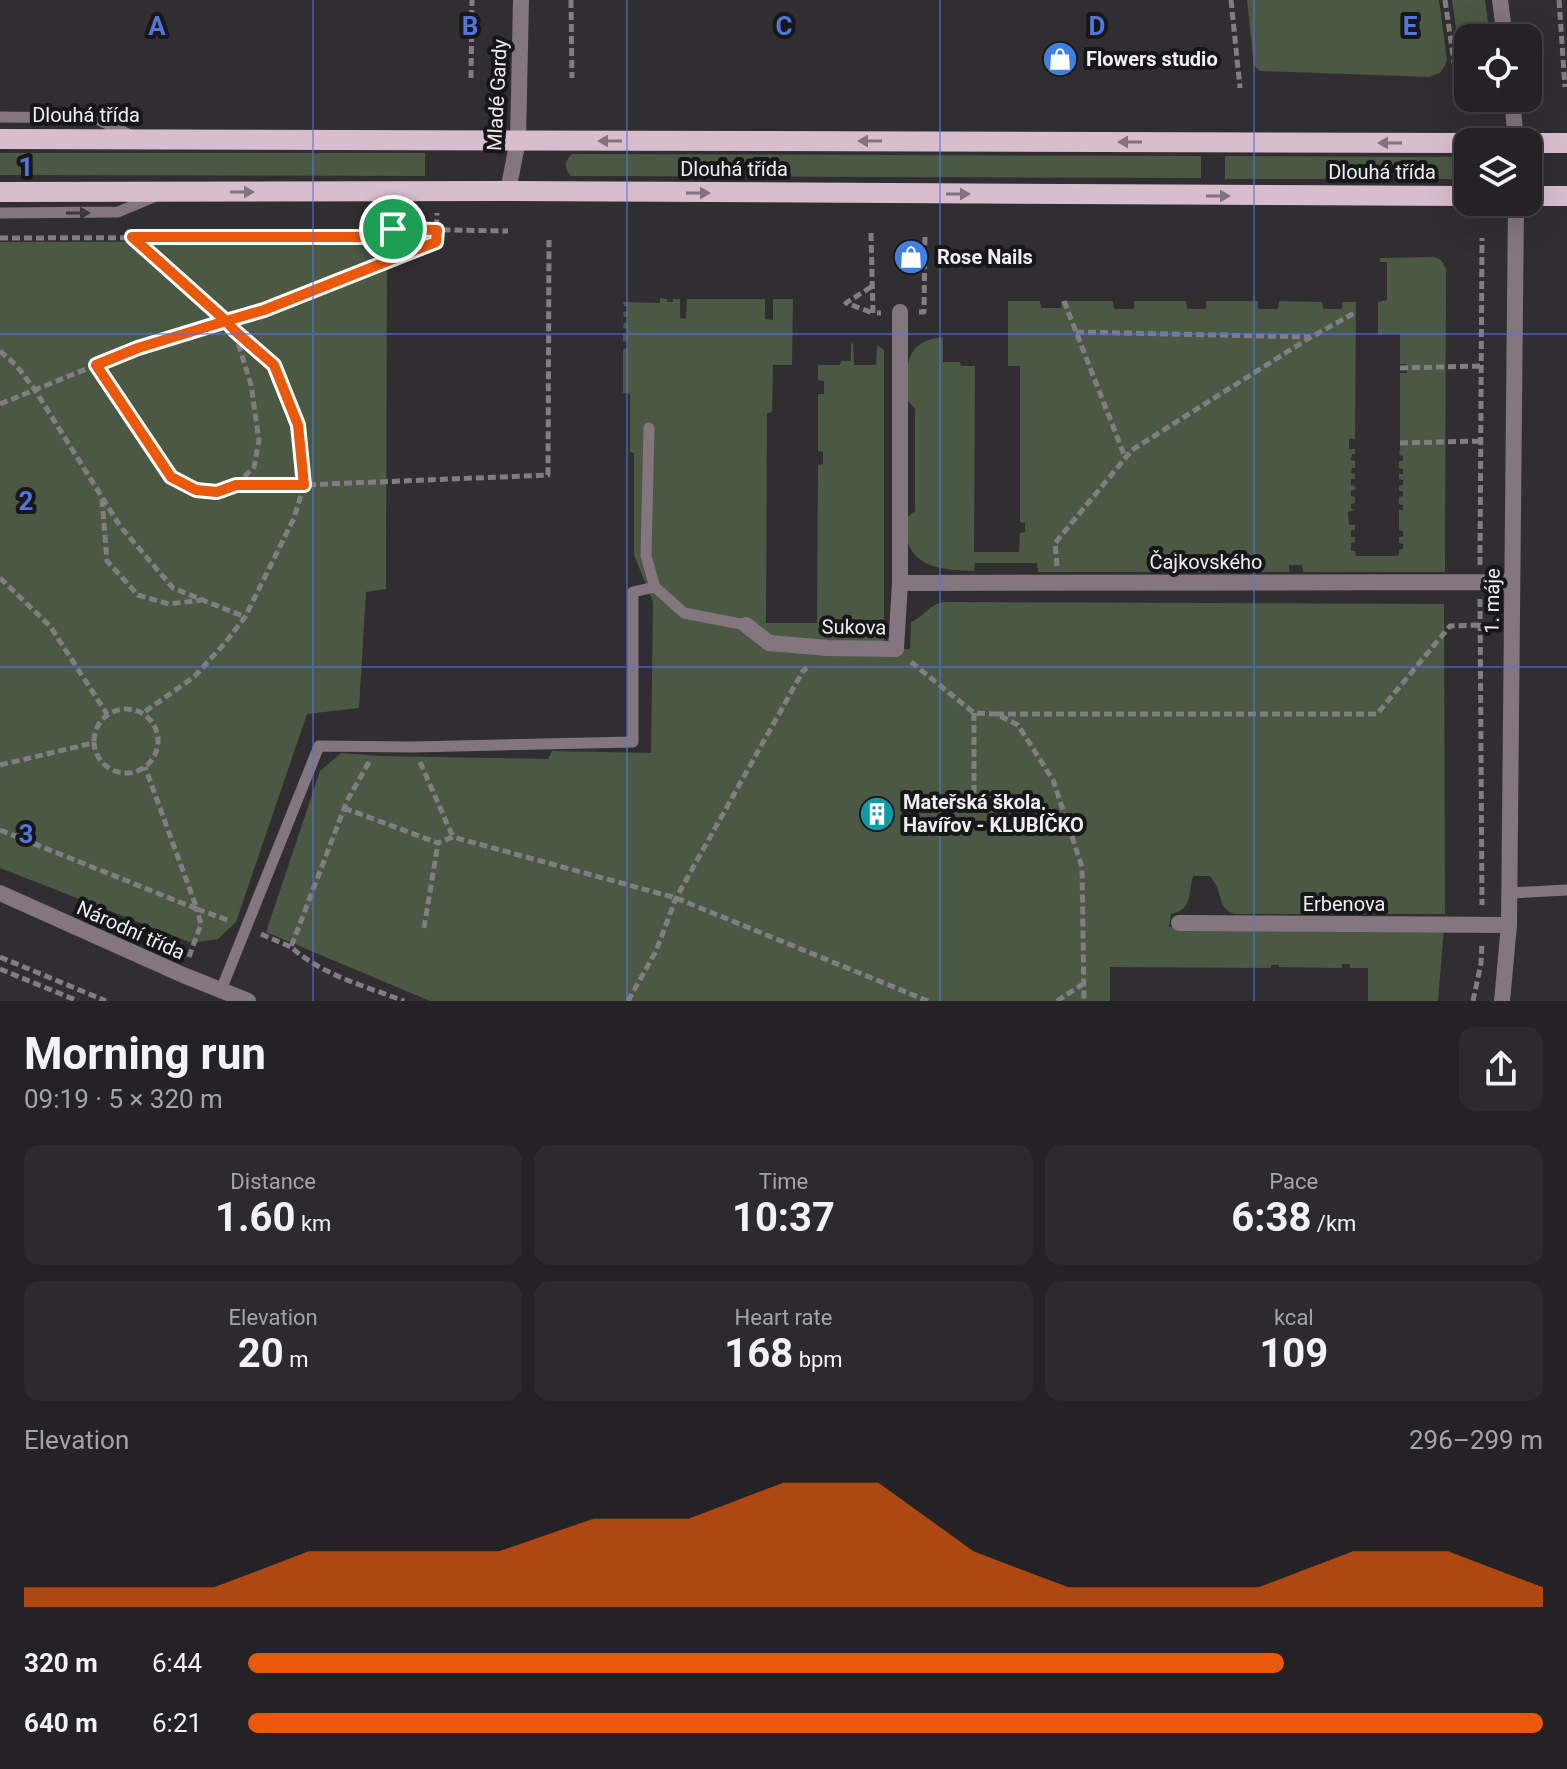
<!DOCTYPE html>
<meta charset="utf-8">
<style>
body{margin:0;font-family:Roboto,sans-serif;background:#2c2a2d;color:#f1f3f6;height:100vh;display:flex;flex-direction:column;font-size:30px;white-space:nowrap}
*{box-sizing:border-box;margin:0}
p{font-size:26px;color:#a3a4a7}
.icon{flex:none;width:44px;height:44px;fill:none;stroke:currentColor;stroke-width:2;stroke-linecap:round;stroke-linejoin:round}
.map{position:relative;height:1001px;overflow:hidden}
.drawer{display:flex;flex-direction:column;background:#242225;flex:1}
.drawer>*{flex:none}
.fabs{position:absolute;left:1454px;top:24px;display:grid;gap:16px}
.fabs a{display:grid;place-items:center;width:88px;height:88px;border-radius:16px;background:#242225;box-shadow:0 8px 32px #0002,0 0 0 2px #413f42;font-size:40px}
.pin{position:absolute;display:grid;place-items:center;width:68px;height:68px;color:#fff;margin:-34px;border:4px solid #fff;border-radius:50%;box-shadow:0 2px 8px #0007}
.round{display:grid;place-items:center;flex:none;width:84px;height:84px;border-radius:16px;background:#2c2a2d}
.head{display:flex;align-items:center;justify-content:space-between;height:136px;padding:0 24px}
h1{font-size:44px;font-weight:700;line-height:60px}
.figures{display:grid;grid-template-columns:repeat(3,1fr);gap:12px;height:136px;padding:8px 24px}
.figures div{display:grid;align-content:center;border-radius:16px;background:#2c2a2d;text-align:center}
.figures b{font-size:40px;font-weight:700}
.figures small{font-size:22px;font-weight:400}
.figures p{font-size:22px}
.chart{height:224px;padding:16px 24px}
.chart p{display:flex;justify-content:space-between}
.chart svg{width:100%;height:144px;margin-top:8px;fill:#ea580c;opacity:.7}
ul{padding:0 24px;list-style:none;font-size:26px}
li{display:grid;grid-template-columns:128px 96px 1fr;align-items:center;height:60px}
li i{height:20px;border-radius:10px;background:#ea580c}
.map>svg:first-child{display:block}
.green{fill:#4a5844}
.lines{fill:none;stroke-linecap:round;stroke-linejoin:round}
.path{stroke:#807e81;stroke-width:5;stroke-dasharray:8 4;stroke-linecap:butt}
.lane{stroke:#83767e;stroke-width:11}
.street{stroke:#83767e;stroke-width:16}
.primary{stroke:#d8bdcf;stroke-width:20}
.oneway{fill:#81727d}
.oneway2{fill:#3d383c}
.route-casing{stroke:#fff;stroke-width:16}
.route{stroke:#ea580c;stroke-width:10}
.grid{fill:none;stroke:#5276de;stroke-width:2;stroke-opacity:0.55}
.labels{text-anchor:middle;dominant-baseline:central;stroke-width:8;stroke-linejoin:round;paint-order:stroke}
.poi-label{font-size:20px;font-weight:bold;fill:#f0eef1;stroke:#171618;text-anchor:start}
.street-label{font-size:20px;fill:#f0eef1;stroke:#171618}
.grid-label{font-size:26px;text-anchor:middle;font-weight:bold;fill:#5276de;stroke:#171618;stroke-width:8;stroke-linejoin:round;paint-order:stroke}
</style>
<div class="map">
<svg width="1567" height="1001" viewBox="0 0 1567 1001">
<rect width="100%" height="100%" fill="#302e31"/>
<path class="green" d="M 1247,0 L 1439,0 L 1447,59 L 1445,66 L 1440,73 L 1429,77 L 1260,71 L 1254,66 Z
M 1452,0 L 1485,0 L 1490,38 L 1468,38 L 1468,52 L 1461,49 L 1458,43 Z
M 0,153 L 425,153 L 425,176 L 0,175 Z
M 572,154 L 1201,156 L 1201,178 L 571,176 C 564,169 564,161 572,154 Z
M 1225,156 L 1461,157 L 1468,159 L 1468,177 L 1461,179 L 1225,179 Z
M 387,241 L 386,589 L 366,592 L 359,708 L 307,714 L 236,922 L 218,939 L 192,943 L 0,868 L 0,242 Z
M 1434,257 L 1441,260 L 1446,269 L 1445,572 L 1303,572 L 1302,565 L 1289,565 L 1289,572 L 1038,572 L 1037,563 L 975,563 L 974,571 C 949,570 914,570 907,539 C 906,532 907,524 906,518 L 915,511 L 915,409 L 905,398 C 907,366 904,341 943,337 L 943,362 L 960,362 L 961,366 L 975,366 L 974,552 L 1019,552 L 1020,533 L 1025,532 L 1025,523 L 1020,522 L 1020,366 L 1008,366 L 1008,301 L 1040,301 L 1041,308 L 1061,308 L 1061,301 L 1113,301 L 1114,309 L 1134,309 L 1134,301 L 1186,301 L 1187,309 L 1206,309 L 1206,301 L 1258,301 L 1258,309 L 1278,309 L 1279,301 L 1322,302 L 1323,309 L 1342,309 L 1342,302 L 1356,302 L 1355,439 L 1349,439 L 1349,449 L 1355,449 L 1355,454 L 1352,454 L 1351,460 L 1355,461 L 1355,468 L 1352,468 L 1351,473 L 1355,474 L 1355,479 L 1351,479 L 1351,485 L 1355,486 L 1356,489 L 1351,491 L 1351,496 L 1355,497 L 1355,503 L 1351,504 L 1351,509 L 1355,510 L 1348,512 L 1349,525 L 1355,525 L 1355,530 L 1351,530 L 1351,537 L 1355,537 L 1355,542 L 1351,543 L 1351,551 L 1355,551 L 1356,556 L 1396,556 L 1399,555 L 1399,550 L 1403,549 L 1403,544 L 1399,543 L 1399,537 L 1403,537 L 1403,531 L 1399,530 L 1399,510 L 1403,510 L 1403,505 L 1399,504 L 1399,497 L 1403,496 L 1403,491 L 1399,491 L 1399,486 L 1403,485 L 1403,480 L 1399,479 L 1399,474 L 1403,474 L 1403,469 L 1399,468 L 1399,461 L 1403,461 L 1403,456 L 1399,455 L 1401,441 L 1400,441 L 1400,373 L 1407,373 L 1407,364 L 1400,364 L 1400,334 L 1378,334 L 1378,302 L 1387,300 L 1387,262 L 1380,262 L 1380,258 Z
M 660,298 L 667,299 L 667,302 L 673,302 L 673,299 L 680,299 L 680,318 L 686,319 L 687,299 L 765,299 L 765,319 L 773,320 L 773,299 L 793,299 L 792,365 L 773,365 L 772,412 L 767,413 L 766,623 L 817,623 L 818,465 L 823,464 L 823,452 L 818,451 L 818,394 L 824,394 L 824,381 L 818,380 L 818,365 L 840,365 L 841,361 L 851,361 L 851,344 L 853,343 L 854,365 L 876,365 L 877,345 L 884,350 L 884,649 L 910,649 L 911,622 C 923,618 927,606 943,602 L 1444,604 L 1445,914 L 1234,914 C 1220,908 1222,900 1217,887 C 1215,883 1213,880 1210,876 L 1193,876 C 1188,894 1193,909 1171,914 L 1169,927 L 1444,928 L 1438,1001 L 1368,1001 L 1368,968 L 1350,968 L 1350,964 L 1342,964 L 1342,968 L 1279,967 L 1279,965 L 1271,965 L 1271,968 L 1110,967 L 1110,1001 L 430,1001 L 266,932 L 320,771 L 341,753 L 381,756 L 548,759 L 552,751 L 651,753 L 653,602 L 634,555 L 634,453 L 630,452 L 630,394 L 623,393 L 623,349 L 627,348 L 627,342 L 623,341 L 623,334 L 627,334 L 627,329 L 623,328 L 624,323 L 627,322 L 627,317 L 624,317 L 623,312 L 627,311 L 627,306 L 624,306 L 623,302 L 660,303 Z"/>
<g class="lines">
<path class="path" d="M 571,0 L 572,78
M 1231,0 L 1240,88
M 1445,0 L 1456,76
M 1559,0 L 1565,87
M 471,78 L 472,0
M 126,231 L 274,365 L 298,425 L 304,485 L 294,518 L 245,617 L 225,643 L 194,677 L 143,713
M 871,233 L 873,313 L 881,313
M 0,238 L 373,237 L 393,229 L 508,231
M 871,287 L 846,303 L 873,313
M 1064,301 L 1125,457
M 919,312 L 924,312 L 925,234
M 1076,332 L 1311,337
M 0,351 L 16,365 L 35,390 L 120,526 L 173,588 L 245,617
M 96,365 L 154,453 L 171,477 L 196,490 L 217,492 L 236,485 L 254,467 L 259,440 L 251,385 L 235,333
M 1400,368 L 1481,366
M 0,404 L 138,348 L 264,310 L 436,242 L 437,213
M 1400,443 L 1481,441
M 236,485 L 304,485 L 548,475 L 549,240
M 102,499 L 107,561 L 138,595 L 169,604 L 202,600
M 1480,565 L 1482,238
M 1057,566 L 1055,543 L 1132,450 L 1306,340 L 1356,312
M 0,578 L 50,626 L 107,714
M 1480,599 L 1482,905
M 911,662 L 974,713 L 996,714 L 1018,725 L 1053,780 L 1082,867 L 1084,1001
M94 741a32 32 0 1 1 64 0a32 32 0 1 1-64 0Z
M 974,713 L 974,812
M 996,714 L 1377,714 L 1450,626 L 1481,625
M 369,762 L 347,801 L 291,947 C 322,975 365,986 404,1001
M 420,762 L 453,837
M 0,765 L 93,743
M 344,808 L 438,843 L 453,837 L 676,898 L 928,1001
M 0,830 L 197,909 L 145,767
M 197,909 L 230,921
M 424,928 L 438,843
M 261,934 L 291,947
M 0,957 L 106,1001
M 189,957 L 201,924 L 197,910
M 0,969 L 78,1001
M 628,1001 L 656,951 L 676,898 L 803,671 L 807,668
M 1057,1001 L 1083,984
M 1473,1001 L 1481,963 L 1482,943"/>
<path class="lane" d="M 0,117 L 95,118 L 132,136
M 0,213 L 118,212 L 156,196
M 649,428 L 646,556 L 655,587 L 684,613 L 746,625
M 1509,893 L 1567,890
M 221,990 L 319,746 L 413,747 L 633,742 L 633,592 L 655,587"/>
<path class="street" d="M 1500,0 L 1505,38
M 1512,98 L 1516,142
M 508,191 L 518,140 L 521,0
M 900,583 L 1512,582
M 746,625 L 769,643 L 828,648 L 896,649 L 900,583 L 900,312
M 0,893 L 183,975 L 248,1001
M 1179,923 L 1509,925
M 1502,1001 L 1509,925 L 1516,202"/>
<path class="primary" d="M 0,139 L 1468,143
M 1528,143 L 1567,143
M 0,192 L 508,191 L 1468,196
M 1528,196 L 1567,196"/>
</g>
<defs><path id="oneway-solid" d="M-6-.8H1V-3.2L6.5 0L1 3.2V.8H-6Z" transform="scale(2)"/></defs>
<g class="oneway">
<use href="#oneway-solid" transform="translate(610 141) rotate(-180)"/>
<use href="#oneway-solid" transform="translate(870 141) rotate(-180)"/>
<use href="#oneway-solid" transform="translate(1130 142) rotate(-180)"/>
<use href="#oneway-solid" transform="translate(1390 143) rotate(-180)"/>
<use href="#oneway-solid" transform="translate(242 192)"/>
<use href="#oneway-solid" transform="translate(698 193)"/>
<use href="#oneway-solid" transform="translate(958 194)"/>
<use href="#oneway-solid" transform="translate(1218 196)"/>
</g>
<use class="oneway2" href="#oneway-solid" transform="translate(78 213)"/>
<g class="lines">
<g class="route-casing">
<path id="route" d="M 393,229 L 373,237 L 132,237 L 226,321 L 138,348 L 96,365 L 171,477 L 196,490 L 217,492 L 236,485 L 304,485 L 298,425 L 274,365 L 235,331 L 226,321 L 264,310 L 436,242 L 437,230 L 393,229"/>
</g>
<use href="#route" class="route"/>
</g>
<path class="grid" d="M 313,0 L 313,1001M 627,0 L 627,1001M 940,0 L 940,1001M 1254,0 L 1254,1001M 0,334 L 1567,334M 0,667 L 1567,667"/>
<defs>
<g id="shop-disc" transform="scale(1.8)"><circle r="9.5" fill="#3f7fe0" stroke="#171618"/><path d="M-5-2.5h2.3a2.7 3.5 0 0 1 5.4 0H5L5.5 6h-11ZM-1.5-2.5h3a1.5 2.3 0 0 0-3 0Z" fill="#fff"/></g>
<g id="building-disc" transform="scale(1.8)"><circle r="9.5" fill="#0f9aa8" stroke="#171618"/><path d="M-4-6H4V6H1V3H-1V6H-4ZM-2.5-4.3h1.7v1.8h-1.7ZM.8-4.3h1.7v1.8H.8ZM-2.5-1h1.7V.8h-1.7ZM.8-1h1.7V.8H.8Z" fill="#fff"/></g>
</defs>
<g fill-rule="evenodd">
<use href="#shop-disc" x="1060" y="59"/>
<use href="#shop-disc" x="911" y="257"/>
<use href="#building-disc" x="877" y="814"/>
</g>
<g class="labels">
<g class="poi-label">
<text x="1086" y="59">Flowers studio</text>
<text x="937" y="257">Rose Nails</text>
<text x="903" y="802">Mateřská škola,<tspan x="903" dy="23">Havířov - KLUBÍČKO</tspan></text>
</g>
<g class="street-label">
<text transform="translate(497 95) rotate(-87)">Mladé Gardy</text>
<text x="86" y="115">Dlouhá třída</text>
<text x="734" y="169">Dlouhá třída</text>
<text x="1382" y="172">Dlouhá třída</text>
<text x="1206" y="562">Čajkovského</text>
<text transform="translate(1492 601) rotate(-89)">1. máje</text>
<text transform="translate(854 627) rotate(1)">Sukova</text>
<text x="1344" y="904">Erbenova</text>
<text transform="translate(131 930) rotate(24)">Národní třída</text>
</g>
</g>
<g class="grid-label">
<text x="157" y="35">A</text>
<text x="470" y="35">B</text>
<text x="784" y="35">C</text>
<text x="1097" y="35">D</text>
<text x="1410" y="35">E</text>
<text x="26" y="176">1</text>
<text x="26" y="510">2</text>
<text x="26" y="843">3</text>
</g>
</svg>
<div class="fabs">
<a><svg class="icon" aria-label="locate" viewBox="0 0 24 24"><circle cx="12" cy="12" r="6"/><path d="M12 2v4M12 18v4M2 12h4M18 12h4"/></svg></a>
<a><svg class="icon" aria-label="layers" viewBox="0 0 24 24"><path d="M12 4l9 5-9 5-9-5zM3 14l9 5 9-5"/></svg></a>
</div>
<div class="pin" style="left:393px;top:229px;background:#1e9e55"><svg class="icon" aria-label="arrive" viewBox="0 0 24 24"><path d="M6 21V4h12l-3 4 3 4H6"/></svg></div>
</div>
<section class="drawer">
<div class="head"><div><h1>Morning run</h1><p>09:19 · 5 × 320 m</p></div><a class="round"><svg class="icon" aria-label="share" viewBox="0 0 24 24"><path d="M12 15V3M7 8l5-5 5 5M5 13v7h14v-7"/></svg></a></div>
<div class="figures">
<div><p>Distance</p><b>1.60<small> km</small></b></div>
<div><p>Time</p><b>10:37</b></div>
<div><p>Pace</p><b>6:38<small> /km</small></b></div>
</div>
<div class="figures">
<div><p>Elevation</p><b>20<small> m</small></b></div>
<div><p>Heart rate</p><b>168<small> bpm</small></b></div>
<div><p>kcal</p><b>109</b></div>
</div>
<div class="chart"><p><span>Elevation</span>296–299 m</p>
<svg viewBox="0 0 160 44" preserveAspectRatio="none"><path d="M0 44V38L10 38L20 38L30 27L40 27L50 27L60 17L70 17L80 6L90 6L100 27L110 38L120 38L130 38L140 27L150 27L160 38V44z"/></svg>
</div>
<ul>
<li><b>320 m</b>6:44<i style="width:80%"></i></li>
<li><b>640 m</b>6:21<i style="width:100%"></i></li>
</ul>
</section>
